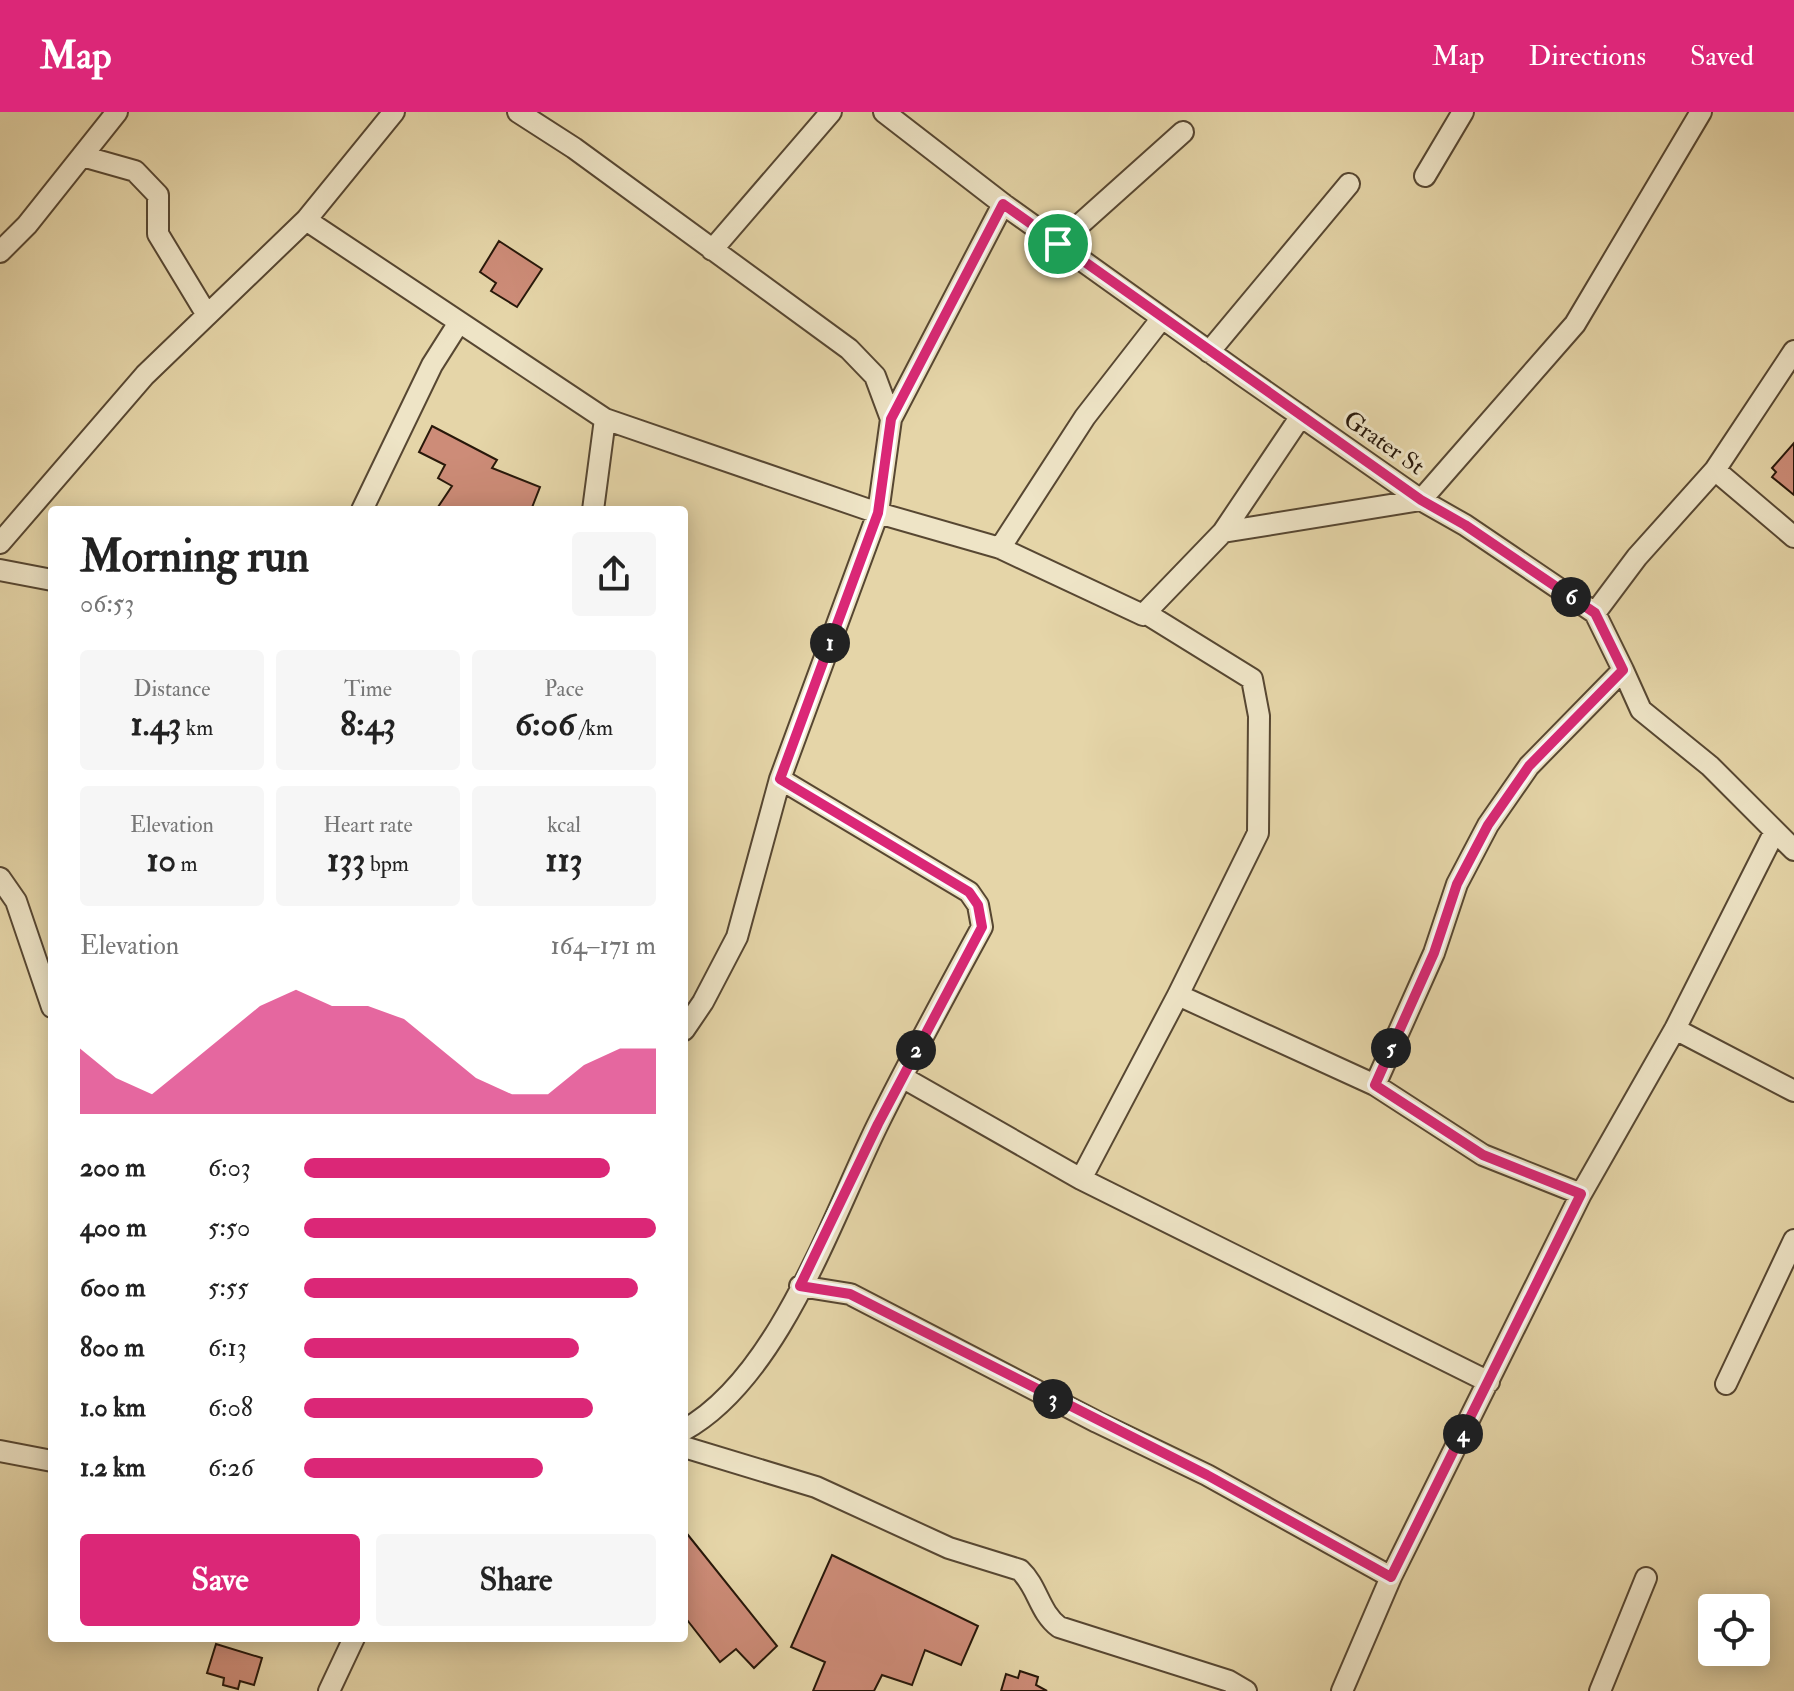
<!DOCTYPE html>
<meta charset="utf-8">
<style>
body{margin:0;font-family:"IM FELL Double Pica",serif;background:#f6f6f6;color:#222;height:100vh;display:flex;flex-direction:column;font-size:30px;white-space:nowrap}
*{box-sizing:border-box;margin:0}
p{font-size:26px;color:#767676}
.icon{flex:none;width:44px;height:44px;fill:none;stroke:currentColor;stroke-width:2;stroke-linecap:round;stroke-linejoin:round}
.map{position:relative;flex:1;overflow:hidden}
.side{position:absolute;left:48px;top:394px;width:640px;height:1136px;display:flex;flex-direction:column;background:#fff;border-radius:8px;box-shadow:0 4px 20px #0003}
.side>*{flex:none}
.buttons{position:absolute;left:1698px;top:1482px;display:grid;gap:16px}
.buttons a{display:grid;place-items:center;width:72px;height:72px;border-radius:8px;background:#fff;box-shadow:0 4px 20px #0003;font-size:40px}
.pin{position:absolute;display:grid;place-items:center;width:68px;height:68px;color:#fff;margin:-34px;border:4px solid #fff;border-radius:50%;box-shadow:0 2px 8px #0007}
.km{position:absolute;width:40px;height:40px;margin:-20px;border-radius:50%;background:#222;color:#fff;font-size:22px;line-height:40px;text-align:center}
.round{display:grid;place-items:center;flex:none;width:84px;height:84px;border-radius:8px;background:#f6f6f6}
.overview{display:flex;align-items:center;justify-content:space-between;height:136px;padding:0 32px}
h1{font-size:44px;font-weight:800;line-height:60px}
.stats{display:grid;grid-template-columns:repeat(3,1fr);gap:12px;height:136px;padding:8px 32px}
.stats div{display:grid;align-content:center;border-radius:8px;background:#f6f6f6;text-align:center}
.stats b{font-size:34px;font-weight:800}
.stats small{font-size:22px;font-weight:400}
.stats p{font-size:22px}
.chart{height:224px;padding:16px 32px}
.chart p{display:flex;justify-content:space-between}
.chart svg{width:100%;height:144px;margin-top:8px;fill:#db2777;opacity:.7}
.primary-button{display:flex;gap:16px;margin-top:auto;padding:16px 32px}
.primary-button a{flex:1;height:92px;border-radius:8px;background:#db2777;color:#fff;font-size:32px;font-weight:800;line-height:92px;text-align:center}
.primary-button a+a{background:#f6f6f6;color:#222}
ul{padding:0 32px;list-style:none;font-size:26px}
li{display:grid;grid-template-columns:128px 96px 1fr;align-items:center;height:60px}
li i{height:20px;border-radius:10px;background:#db2777}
header{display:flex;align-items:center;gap:48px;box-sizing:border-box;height:112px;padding:0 40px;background:#db2777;color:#fff}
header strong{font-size:38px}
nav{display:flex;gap:44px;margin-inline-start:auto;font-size:28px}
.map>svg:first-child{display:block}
.building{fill:#cd8c78;stroke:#28180a;stroke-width:2}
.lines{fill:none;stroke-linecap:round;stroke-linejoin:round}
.minor-casing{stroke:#574732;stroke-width:24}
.minor{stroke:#eee4c6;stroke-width:20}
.route-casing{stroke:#fff;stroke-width:16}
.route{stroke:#db2777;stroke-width:10}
.labels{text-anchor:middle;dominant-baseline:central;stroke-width:6;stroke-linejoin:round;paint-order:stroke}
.street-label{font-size:24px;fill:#28180a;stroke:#eee4c6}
</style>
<header>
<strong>Map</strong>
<nav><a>Map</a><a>Directions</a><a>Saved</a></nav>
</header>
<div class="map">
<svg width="1794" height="1579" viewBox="0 0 1794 1579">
<rect width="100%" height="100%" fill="#e5d5a8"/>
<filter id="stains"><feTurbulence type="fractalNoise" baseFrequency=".0025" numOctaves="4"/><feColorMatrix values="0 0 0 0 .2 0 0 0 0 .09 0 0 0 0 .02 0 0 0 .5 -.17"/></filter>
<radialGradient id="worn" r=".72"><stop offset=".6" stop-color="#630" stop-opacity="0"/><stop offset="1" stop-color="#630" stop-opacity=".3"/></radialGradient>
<path class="building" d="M 499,129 L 542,157 L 517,195 L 491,179 L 496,171 L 480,160 Z
M 432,314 L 497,348 L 492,356 L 540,375 L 531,398 L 436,398 L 452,374 L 438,366 L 445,353 L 419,340 Z
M 1794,331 L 1794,383 L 1772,365 L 1776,360 L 1772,356 Z
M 684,1418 L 777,1534 L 754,1556 L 736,1537 L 720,1550 L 684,1504 Z
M 832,1443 L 978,1514 L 961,1553 L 925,1538 L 912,1573 L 882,1563 L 874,1579 L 813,1579 L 825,1550 L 791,1535 Z
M 216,1532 L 262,1546 L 254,1573 L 240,1569 L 238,1577 L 223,1573 L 224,1566 L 207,1561 Z
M 1020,1559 L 1038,1565 L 1036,1573 L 1047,1579 L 1001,1579 L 1006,1562 L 1018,1566 Z"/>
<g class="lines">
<g class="minor-casing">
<path id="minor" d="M 518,0 L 574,36 L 849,237 L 875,264 L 891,307
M 884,0 L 1003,92 L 1242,263 L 1421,388 L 1465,413 L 1595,501 L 1637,445 L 1715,358 L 1794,239
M 82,44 L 135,59 L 158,83 L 158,122 L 207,203
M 1425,64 L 1463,0
M 306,108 L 605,307 L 878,401 L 1000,436 L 1143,503 L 1223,420 L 1421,388 L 1575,212 L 1701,0
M 1058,132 L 1183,20
M 712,138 L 831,0
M 0,140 L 27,113 L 117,0
M 1209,240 L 1349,72
M 1715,358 L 1794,425
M 362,398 L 432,253 L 458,212
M 593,398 L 605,307
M 1223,420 L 1301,304
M 0,431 L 145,263 L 306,108 L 394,0
M 1000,436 L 1085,305 L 1162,206
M 0,458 L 52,468
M 1623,558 L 1641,598 L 1710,654 L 1794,738
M 0,766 L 16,789 L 52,895
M 1178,883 L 1375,973 L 1483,1043 L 1581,1082
M 1675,917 L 1794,979
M 684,918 L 703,890 L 737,825 L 780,667 L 878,401 L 891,307 L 1003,92
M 902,965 L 1081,1067 L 1489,1270
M 1375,973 L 1434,841 L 1457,772 L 1488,713 L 1529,654 L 1623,558 L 1595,501
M 1081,1067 L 1178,883 L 1258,721 L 1259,604 L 1252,567 L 1147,502
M 800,1174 L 850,1182 L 1097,1310 L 1207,1363 L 1391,1465
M 1726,1272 L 1794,1128
M 684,1318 C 778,1266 831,1108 877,1014 C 910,947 946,881 982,815 L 978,793 L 969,780 L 780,667
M 684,1335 L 816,1375 L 949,1436 L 1020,1458 C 1038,1475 1039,1500 1059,1515 L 1229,1569 L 1246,1579
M 0,1339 L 52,1349
M 329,1579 L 354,1526
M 1342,1579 L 1391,1465 L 1581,1082 L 1675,917 L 1774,721
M 1600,1579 L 1646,1466"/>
</g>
<use href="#minor" class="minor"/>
</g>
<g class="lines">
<g class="route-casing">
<path id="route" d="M 1003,92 L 1421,388 L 1465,413 L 1595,501 L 1623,558 L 1529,654 L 1488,713 L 1457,772 L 1434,841 L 1375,973 L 1483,1043 L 1581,1082 L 1391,1465 L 1207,1363 L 850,1182 L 800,1174 L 878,1012 L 982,815 L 978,793 L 969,780 L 780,667 L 878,401 L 891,307 Z"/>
</g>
<use href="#route" class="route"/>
</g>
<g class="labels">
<g class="street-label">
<text transform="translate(1384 331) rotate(35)">Grater St</text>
</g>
</g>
<rect width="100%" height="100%" filter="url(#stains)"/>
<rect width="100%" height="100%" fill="url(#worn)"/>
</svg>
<div class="buttons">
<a><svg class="icon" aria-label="locate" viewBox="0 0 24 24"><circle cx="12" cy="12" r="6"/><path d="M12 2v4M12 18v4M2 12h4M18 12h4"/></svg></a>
</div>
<div class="pin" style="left:1058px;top:132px;background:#1e9e55"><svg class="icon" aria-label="arrive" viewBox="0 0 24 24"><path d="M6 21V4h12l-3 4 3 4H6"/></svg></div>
<b class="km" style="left:830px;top:531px">1</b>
<b class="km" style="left:916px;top:938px">2</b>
<b class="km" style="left:1053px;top:1287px">3</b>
<b class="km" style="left:1463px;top:1322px">4</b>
<b class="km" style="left:1391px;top:936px">5</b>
<b class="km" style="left:1571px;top:485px">6</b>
<section class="side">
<div class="overview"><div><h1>Morning run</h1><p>06:53</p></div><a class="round"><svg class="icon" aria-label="share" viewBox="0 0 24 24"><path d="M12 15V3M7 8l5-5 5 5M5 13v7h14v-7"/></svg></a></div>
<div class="stats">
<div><p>Distance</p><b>1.43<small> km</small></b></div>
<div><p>Time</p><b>8:43</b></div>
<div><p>Pace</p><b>6:06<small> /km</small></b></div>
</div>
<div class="stats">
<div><p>Elevation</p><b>10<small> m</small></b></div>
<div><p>Heart rate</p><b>133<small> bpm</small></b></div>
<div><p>kcal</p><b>113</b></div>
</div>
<div class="chart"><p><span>Elevation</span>164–171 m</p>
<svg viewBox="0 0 160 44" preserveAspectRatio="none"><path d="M0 44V24L10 33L20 38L30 29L40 20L50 11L60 6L70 11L80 11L90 15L100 24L110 33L120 38L130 38L140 29L150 24L160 24V44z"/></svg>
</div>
<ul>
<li><b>200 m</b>6:03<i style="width:87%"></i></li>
<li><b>400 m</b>5:50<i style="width:100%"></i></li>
<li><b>600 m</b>5:55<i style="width:95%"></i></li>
<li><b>800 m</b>6:13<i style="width:78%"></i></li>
<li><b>1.0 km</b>6:08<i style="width:82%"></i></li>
<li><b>1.2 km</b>6:26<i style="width:68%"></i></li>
</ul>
<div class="primary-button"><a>Save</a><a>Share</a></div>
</section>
</div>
